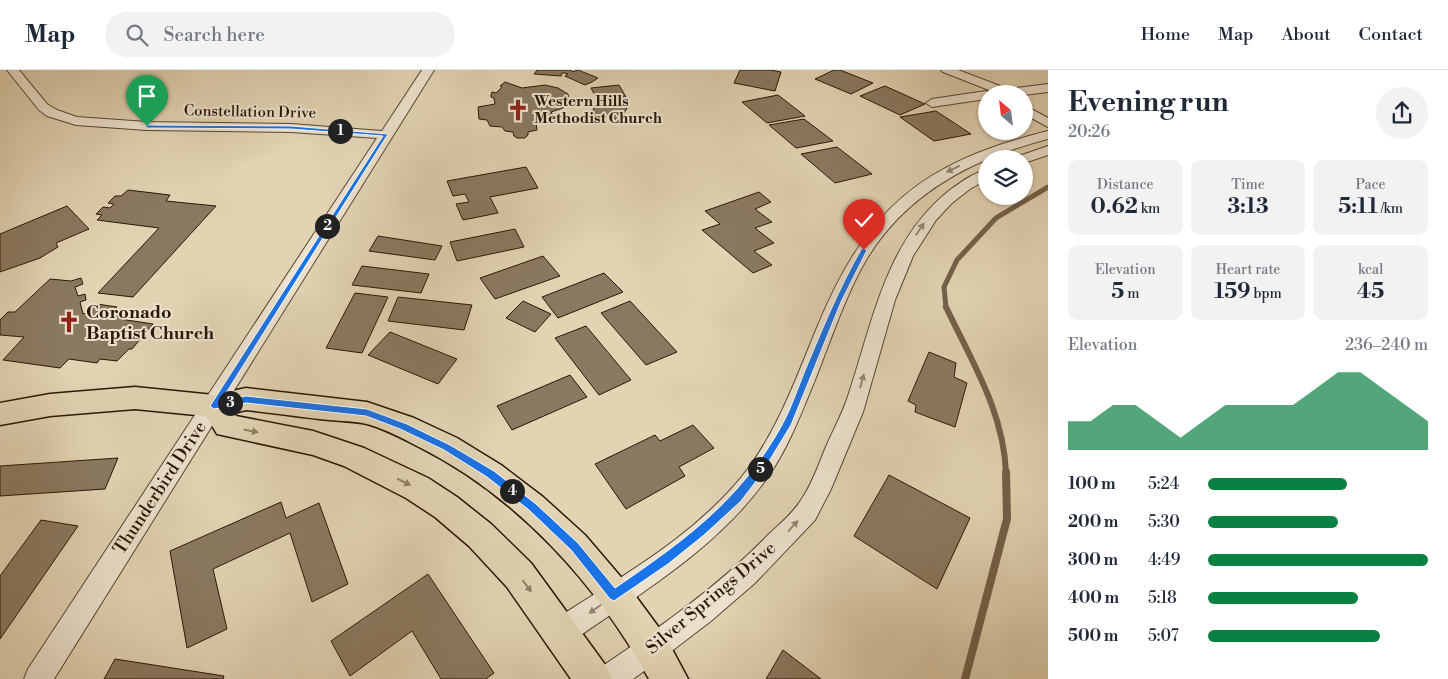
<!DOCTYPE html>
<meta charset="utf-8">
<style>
body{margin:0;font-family:"Libre Bodoni",serif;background:#f2f2f3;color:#1f2937;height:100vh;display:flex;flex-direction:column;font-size:19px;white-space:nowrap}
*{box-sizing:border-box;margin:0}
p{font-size:16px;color:#747a83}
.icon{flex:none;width:28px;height:28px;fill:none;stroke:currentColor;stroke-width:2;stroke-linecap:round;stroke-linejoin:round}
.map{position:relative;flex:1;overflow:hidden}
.panel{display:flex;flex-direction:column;background:#fff;width:400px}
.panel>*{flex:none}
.needle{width:32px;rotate:332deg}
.buttons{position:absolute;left:978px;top:15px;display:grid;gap:10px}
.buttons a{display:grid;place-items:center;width:55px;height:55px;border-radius:50%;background:#fff;box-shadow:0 1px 4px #0004;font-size:25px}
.pin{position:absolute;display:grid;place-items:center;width:42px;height:42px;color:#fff;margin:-51px -21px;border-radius:50% 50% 50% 0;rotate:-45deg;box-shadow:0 0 5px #0007}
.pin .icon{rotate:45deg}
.km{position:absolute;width:25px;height:25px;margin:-12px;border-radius:50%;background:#222;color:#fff;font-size:14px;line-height:25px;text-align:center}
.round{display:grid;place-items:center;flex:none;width:52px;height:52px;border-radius:26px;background:#f2f2f3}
.headline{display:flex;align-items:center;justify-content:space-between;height:85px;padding:0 20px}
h1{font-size:28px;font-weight:800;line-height:38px}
.figures{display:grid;grid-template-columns:repeat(3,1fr);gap:8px;height:85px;padding:5px 20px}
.figures div{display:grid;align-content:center;border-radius:10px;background:#f2f2f3;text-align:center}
.figures b{font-size:21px;font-weight:800}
.figures small{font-size:14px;font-weight:400}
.figures p{font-size:14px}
.chart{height:140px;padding:10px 20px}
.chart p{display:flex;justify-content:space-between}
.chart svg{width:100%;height:90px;margin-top:5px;fill:#0b8043;opacity:.7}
ul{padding:0 20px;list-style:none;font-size:16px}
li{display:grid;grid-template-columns:80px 60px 1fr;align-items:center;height:38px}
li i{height:12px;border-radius:6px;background:#0b8043}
header{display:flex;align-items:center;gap:30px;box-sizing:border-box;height:70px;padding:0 25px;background:#fff;border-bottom:1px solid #e0e1e3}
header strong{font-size:24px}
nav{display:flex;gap:28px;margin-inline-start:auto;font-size:18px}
.search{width:350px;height:45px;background:#f2f2f3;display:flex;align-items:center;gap:12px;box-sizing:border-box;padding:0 18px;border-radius:28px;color:#747a83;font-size:19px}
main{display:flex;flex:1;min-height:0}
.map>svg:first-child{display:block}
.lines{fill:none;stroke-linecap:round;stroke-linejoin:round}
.stream-far2{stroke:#73614b;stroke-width:5}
.stream-far1{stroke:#73614b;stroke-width:6}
.stream{stroke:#73614b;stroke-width:8}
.building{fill:#8a7960;stroke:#2a1707}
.minor-casing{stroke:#584632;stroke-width:2}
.major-casing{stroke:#2a1707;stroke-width:3}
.minor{fill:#ece2ce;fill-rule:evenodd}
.major{fill:#e2d3b3;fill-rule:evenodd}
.oneway{fill:#958774}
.oneway2{fill:#8f7e66}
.route{fill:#1a73e8;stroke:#fff}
.labels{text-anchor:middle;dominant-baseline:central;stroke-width:4;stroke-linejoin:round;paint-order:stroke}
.far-poi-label{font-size:15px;font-weight:bold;fill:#2a1707;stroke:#ece2ce;text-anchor:start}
.far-street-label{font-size:15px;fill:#2a1707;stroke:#ece2ce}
.poi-label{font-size:18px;font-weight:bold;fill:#2a1707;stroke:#ece2ce;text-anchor:start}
.street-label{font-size:18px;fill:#2a1707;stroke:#ece2ce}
</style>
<header>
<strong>Map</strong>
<div class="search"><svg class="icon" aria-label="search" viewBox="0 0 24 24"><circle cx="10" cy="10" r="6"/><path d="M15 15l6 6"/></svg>Search here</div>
<nav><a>Home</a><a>Map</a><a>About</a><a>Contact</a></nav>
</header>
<main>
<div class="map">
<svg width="1048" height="609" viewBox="0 0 1048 609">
<rect width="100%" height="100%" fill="#e2d3b3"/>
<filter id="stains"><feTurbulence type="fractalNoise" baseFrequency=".004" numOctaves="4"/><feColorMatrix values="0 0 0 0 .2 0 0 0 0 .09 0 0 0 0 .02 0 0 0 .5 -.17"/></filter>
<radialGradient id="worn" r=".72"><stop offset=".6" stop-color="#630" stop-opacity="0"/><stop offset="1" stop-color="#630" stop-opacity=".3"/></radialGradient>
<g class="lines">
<path class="stream-far2" d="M 946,238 L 944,217 L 957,190 L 996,148 L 1048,117"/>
<path class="stream-far1" d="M 946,237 C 971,290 1004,342 1006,403"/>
<path class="stream" d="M 965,609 L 1007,449 L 1006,402"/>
</g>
<path class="building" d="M 537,0 L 571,0 L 572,2 L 578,0 L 598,8 L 592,12 L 585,15 L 565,6 L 568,4 L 565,3 L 562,3 L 561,6 L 534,4 Z
M 740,0 L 770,0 L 781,2 L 775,21 L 734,13 Z
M 834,0 L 840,0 L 873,13 L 851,24 L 815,9 Z
M 505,12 L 522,18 L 545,15 L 558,18 L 568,24 L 569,31 L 563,38 L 551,42 L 557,51 L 556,53 L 536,53 L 537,60 L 528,62 L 528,65 L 525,68 L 517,68 L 514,66 L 513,62 L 505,61 L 502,57 L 490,56 L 487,50 L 479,49 L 478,37 L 495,34 L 494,28 L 491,27 L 491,25 L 492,22 L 496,23 L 502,17 L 500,16 Z
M 619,15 L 626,27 L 616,28 L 617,30 L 625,29 L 625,35 L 616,34 L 616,36 L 627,38 L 620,50 L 591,44 L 597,32 L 609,35 L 610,32 L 608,29 L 597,29 L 591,18 Z
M 885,16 L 925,34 L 900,45 L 860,26 Z
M 778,25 L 805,46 L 767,53 L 742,32 Z
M 936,41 L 971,64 L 934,71 L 900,47 Z
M 804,49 L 833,71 L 796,78 L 769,55 Z
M 837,77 L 872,104 L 835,113 L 801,84 Z
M 526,97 L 538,118 L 490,127 L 498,143 L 463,150 L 456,134 L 469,132 L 465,124 L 453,126 L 447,111 Z
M 128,120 L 170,125 L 166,131 L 216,136 L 133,227 L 98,223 L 159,158 L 97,150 L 102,145 L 96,144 L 103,137 L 110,138 L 114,134 L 108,133 L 115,126 L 121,126 Z
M 759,122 L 771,132 L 755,139 L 772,152 L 755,158 L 774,173 L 754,181 L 772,195 L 753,203 L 702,160 L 720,154 L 705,141 Z
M 67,136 L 89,159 L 56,173 L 58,177 L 40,188 L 0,202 L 0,164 Z
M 515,159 L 524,177 L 457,191 L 450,172 Z
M 378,166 L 442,176 L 435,190 L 369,181 Z
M 543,186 L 560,206 L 495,229 L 480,208 Z
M 362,196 L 429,204 L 421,223 L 352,215 Z
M 604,203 L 623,222 L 558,248 L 542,227 Z
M 81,208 L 83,214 L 75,217 L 78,226 L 85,224 L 86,230 L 80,232 L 83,244 L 90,241 L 97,234 L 117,237 L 110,245 L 120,247 L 120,249 L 153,254 L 132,279 L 129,279 L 117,291 L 100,289 L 97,293 L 69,289 L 60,298 L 3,290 L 24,267 L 0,265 L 0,250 L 8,242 L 15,242 L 50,209 L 71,211 Z
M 355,223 L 388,227 L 362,283 L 326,278 Z
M 398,227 L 472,235 L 464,260 L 388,251 Z
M 523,231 L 551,244 L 535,262 L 506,248 Z
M 630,231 L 677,282 L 646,295 L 601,243 Z
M 586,256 L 631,310 L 599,325 L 555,268 Z
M 390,262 L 457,289 L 438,314 L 368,285 Z
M 929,282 L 956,293 L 954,307 L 967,313 L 955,357 L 915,342 L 916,335 L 908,331 Z
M 570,305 L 587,327 L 512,360 L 497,336 Z
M 693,355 L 714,378 L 679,397 L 685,406 L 626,439 L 595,394 L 655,365 L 660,371 Z
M 118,388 L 105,419 L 0,426 L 0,396 Z
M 889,405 L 970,448 L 937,519 L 854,466 Z
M 281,432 L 286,448 L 319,433 L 348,514 L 312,532 L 290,463 L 213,499 L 227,559 L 187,578 L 170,481 Z
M 41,450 L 78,456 L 0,569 L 0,506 Z
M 428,504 L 494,603 L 486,609 L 441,609 L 412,561 L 350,606 L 331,571 Z
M 783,580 L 821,609 L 766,609 Z
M 115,589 L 224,606 L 223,609 L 104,609 Z"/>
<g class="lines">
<g class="minor-casing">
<path id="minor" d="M 7,0 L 19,0 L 47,34 L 57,40 L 77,47 L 147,52 L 291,54 L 382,61 L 422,0 L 434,0 L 54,609 L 24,609 L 28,599 L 377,68 L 291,62 L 147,60 L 76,55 L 47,46 L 39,40 Z
M 941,0 L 958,0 L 1008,19 L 1048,14 L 1048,22 L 1024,25 L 993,24 L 994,22 L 943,2 Z
M 986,21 L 991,24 L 986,24 L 986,29 L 932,37 L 926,33 L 932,29 Z
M 1024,35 L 1048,48 L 1048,57 L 1024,44 Z
M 1048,61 L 1048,69 C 974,88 905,123 865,192 C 844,229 831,270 815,310 C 801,344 787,381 765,411 C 715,480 639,524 571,572 L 561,576 L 551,572 L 547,562 L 551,552 C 620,507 700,464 750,396 C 779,356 797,306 816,260 C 865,139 922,92 1048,61 Z
M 1048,76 L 1048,85 L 1024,93 L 1024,89 L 1017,89 L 1019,86 Z
M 986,100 L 986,110 L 970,119 L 952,133 L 936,150 L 913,186 L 895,230 L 863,342 L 831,419 L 815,450 L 755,513 L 711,551 L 664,587 L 633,609 L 594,609 L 598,599 C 659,558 719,516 770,463 C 781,453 793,443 801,430 C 812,414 818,396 825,379 C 833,360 843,343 849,323 C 873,251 886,170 950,120 C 961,112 973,103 986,100 Z"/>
</g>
<g class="major-casing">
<path id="major" d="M 135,317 L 214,325 L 246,318 L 367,332 L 414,348 L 457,368 L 501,395 L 543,427 L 585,465 L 626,513 L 665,566 L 688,609 L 649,609 C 597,514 517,426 419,377 C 402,368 385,359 367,354 C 355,351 341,351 329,350 C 301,347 274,343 246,340 L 234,343 L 236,346 L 313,361 L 364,378 L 428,408 L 457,427 L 491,454 L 531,493 L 606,596 L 612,609 L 571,609 L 507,517 L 469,476 L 435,447 L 406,428 L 344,396 L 313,385 L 217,364 L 206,346 L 135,339 L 50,346 L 0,355 L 0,333 L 50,324 Z"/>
</g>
<use href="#minor" class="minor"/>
<use href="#major" class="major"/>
</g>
<defs><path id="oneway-solid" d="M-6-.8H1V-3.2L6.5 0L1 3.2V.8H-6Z" transform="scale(1.25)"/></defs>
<g class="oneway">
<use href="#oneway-solid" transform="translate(953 99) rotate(154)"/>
<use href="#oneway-solid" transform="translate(920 159) rotate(-56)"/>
<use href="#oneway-solid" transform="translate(862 311) rotate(-75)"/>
<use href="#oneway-solid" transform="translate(793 456) rotate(-48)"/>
<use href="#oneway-solid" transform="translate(595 539) rotate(145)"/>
</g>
<g class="oneway2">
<use href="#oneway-solid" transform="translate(251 361) rotate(11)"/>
<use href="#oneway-solid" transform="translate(404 412) rotate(26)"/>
<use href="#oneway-solid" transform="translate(527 516) rotate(53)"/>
</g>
<path class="route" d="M 145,55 L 291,56 L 388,64 L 221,331 L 246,326 L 367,339 L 407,354 L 450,375 L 494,401 L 536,434 L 578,473 L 615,518 C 685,470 740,431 782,355 C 791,339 797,320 804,303 C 822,260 839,218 862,178 L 867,180 L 841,232 L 791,355 L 760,406 L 741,431 L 704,465 L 668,494 L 614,531 L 610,529 L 571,480 L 529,440 L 487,407 L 444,380 L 400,359 L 366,346 L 246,333 L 214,339 L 210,336 L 383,66 L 291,59 L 147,58 Z"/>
<defs>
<g id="church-bare" transform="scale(1.725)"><path d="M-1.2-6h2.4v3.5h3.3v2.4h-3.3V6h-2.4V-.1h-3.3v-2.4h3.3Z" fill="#8f2418" stroke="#ece2ce" stroke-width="2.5" paint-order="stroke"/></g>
</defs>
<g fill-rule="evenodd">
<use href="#church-bare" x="518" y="40"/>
<use href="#church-bare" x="69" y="252"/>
</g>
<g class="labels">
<g class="far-poi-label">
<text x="534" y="31">Western Hills<tspan x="534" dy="17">Methodist Church</tspan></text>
</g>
<g class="far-street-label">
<text transform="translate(250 42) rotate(1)">Constellation Drive</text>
</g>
<g class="poi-label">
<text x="86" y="242">Coronado<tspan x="86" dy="21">Baptist Church</tspan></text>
</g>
<g class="street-label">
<text transform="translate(160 418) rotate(-57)">Thunderbird Drive</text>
<text transform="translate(711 528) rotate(-40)">Silver Springs Drive</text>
</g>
</g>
<rect width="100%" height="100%" filter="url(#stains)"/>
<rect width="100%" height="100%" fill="url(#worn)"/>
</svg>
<div class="buttons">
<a><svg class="needle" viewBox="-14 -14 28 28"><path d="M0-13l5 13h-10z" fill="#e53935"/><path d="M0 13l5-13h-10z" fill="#747a83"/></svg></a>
<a><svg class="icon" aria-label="layers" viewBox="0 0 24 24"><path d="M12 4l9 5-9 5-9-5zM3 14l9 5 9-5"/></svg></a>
</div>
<div class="pin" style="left:147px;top:56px;background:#1e9e55"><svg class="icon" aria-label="arrive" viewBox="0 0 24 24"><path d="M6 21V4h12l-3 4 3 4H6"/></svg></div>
<div class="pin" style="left:864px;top:180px;background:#d93025"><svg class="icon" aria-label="check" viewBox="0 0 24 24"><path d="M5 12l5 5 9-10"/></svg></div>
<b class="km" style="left:340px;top:61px">1</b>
<b class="km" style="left:327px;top:156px">2</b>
<b class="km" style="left:230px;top:333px">3</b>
<b class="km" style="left:512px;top:421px">4</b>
<b class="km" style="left:760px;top:399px">5</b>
</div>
<section class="panel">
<div class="headline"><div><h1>Evening run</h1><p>20:26</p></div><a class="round"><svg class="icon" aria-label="share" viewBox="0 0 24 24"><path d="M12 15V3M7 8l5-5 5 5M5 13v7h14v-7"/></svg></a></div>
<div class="figures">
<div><p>Distance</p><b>0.62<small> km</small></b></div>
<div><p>Time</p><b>3:13</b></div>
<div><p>Pace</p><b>5:11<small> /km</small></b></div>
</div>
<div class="figures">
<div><p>Elevation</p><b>5<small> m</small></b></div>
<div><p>Heart rate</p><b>159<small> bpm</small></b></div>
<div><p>kcal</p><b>45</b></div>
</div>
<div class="chart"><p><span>Elevation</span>236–240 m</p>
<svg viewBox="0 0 160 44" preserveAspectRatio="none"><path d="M0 44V30L10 30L20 22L30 22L40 30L50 38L60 30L70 22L80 22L90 22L100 22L110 14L120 6L130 6L140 14L150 22L160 30V44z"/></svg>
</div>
<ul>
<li><b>100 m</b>5:24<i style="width:63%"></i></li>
<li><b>200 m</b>5:30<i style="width:59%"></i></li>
<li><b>300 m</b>4:49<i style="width:100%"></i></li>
<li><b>400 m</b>5:18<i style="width:68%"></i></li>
<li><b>500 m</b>5:07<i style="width:78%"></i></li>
</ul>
</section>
</main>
